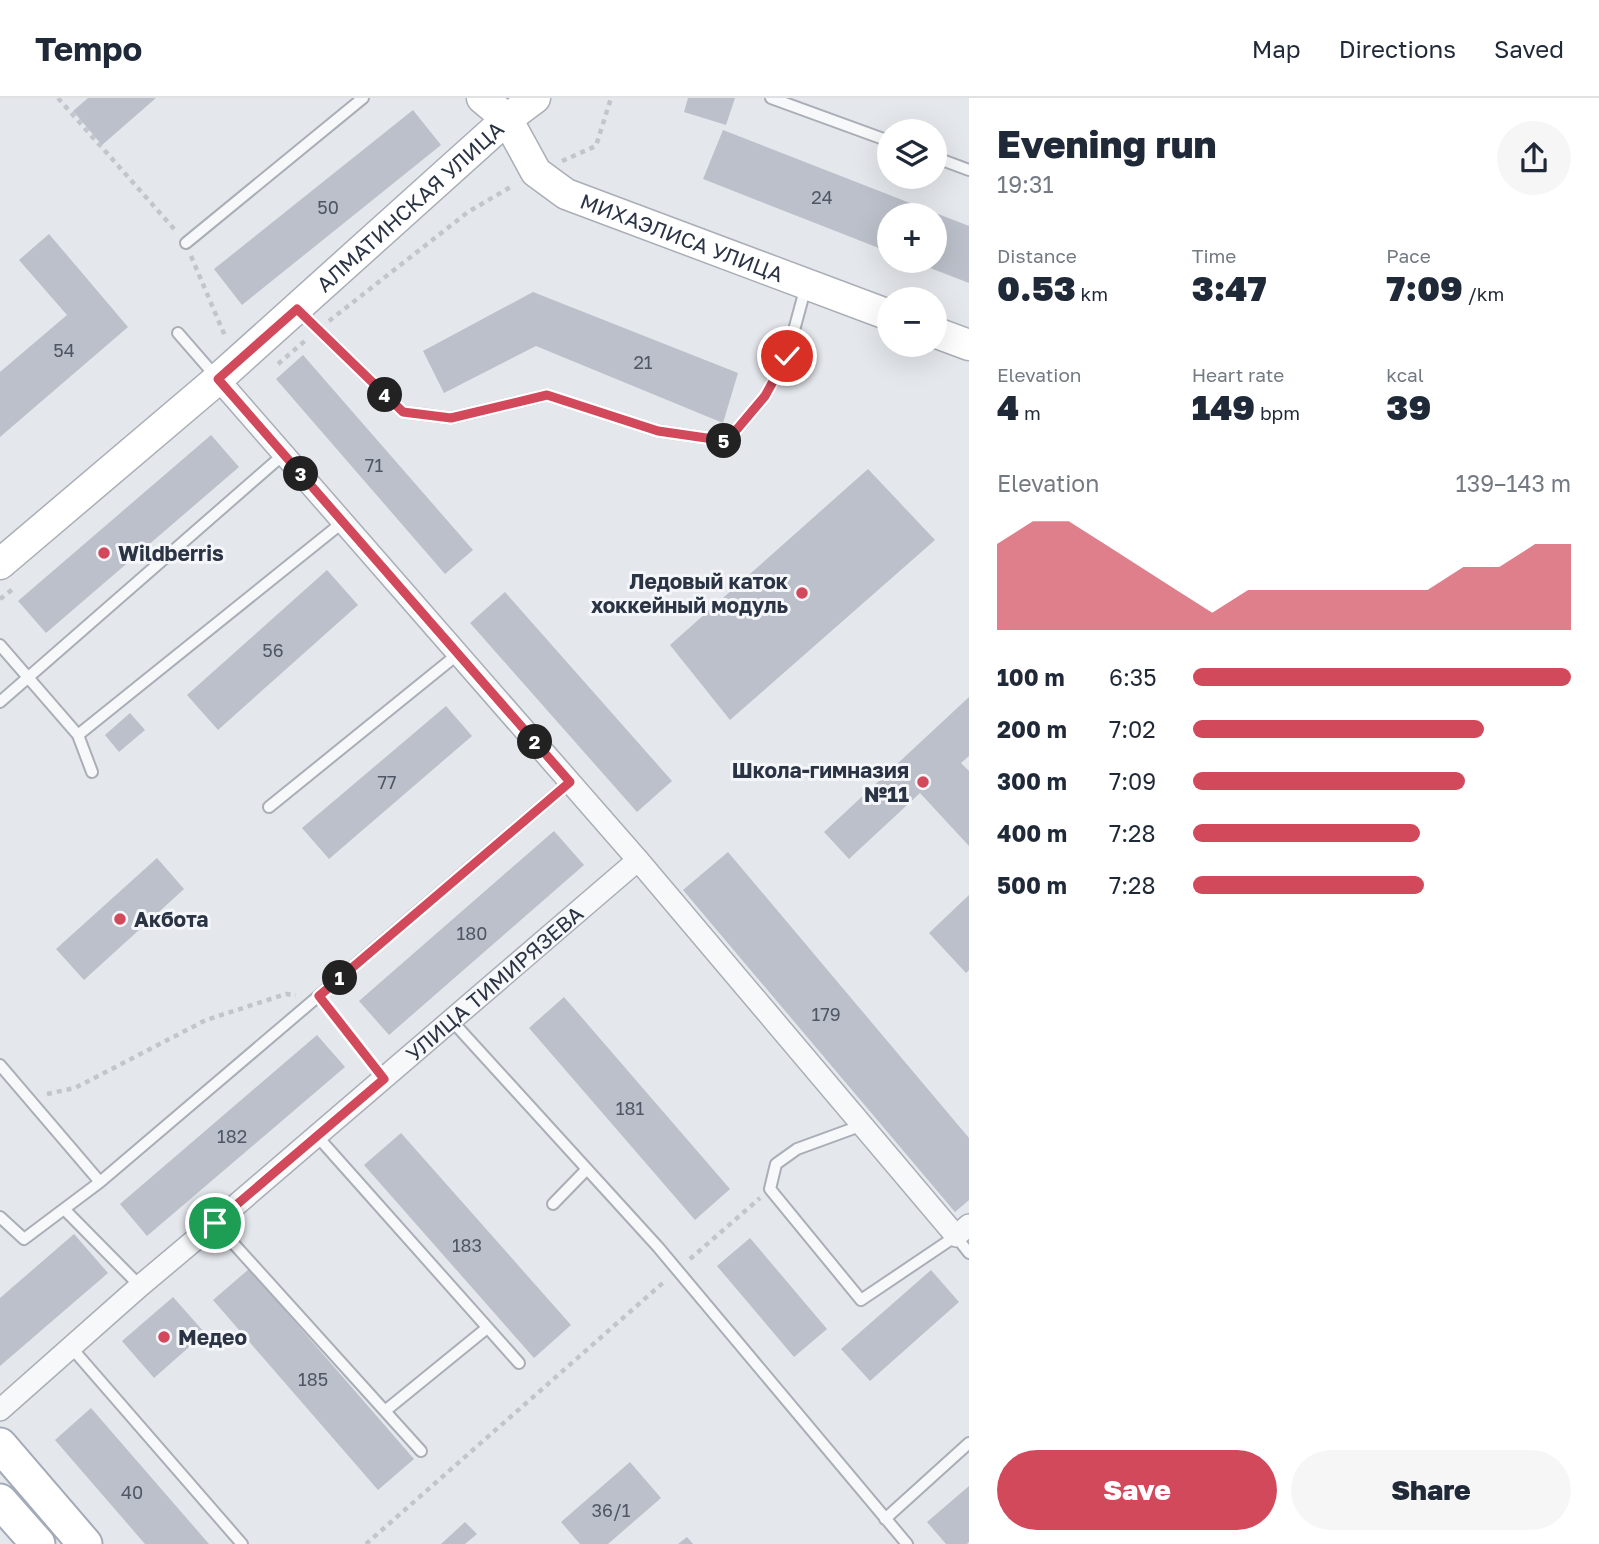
<!DOCTYPE html>
<meta charset="utf-8">
<style>
body{margin:0;font-family:"Golos Text",sans-serif;background:#f6f6f7;color:#1f2937;height:100vh;display:flex;flex-direction:column;font-size:26px;white-space:nowrap}
*{box-sizing:border-box;margin:0}
p{font-size:23px;color:#747a83}
.icon{flex:none;width:38px;height:38px;fill:none;stroke:currentColor;stroke-width:2;stroke-linecap:round;stroke-linejoin:round}
.map{position:relative;flex:1;overflow:hidden}
.panel{display:flex;flex-direction:column;background:#fff;width:630px}
.panel>*{flex:none}
.fabs{position:absolute;left:877px;top:21px;display:grid;gap:14px}
.fabs a{display:grid;place-items:center;width:70px;height:70px;border-radius:50%;background:#fff;box-shadow:0 7px 28px #0002;font-size:35px}
.pin{position:absolute;display:grid;place-items:center;width:60px;height:60px;color:#fff;margin:-30px;border:4px solid #fff;border-radius:50%;box-shadow:0 2px 7px #0007}
.km{position:absolute;width:35px;height:35px;margin:-18px;border-radius:50%;background:#222;color:#fff;font-size:19px;line-height:35px;text-align:center}
.round{display:grid;place-items:center;flex:none;width:74px;height:74px;border-radius:37px;background:#f6f6f7}
.summary{display:flex;align-items:center;justify-content:space-between;height:119px;padding:0 28px}
h1{font-size:38px;font-weight:800;line-height:52px}
.metrics{display:grid;grid-template-columns:repeat(3,1fr);gap:10px;height:119px;padding:7px 28px}
.metrics div{display:grid;align-content:center}
.metrics b{font-size:35px;font-weight:800}
.metrics small{font-size:19px;font-weight:400}
.metrics p{font-size:19px}
.chart{height:196px;padding:14px 28px}
.chart p{display:flex;justify-content:space-between}
.chart svg{width:100%;height:126px;margin-top:7px;fill:#d1495b;opacity:.7}
.button{display:flex;gap:14px;margin-top:auto;padding:14px 28px}
.button a{flex:1;height:80px;border-radius:42px;background:#d1495b;color:#fff;font-size:28px;font-weight:800;line-height:80px;text-align:center}
.button a+a{background:#f6f6f7;color:#1f2937}
ul{padding:0 28px;list-style:none;font-size:23px}
li{display:grid;grid-template-columns:112px 84px 1fr;align-items:center;height:52px}
li i{height:18px;border-radius:9px;background:#d1495b}
header{display:flex;align-items:center;gap:42px;box-sizing:border-box;height:98px;padding:0 35px;background:#fff;border-bottom:2px solid #e0e1e3}
header strong{font-size:33px}
nav{display:flex;gap:38px;margin-inline-start:auto;font-size:24px}
main{display:flex;flex:1;min-height:0}
.map>svg:first-child{display:block}
.building{fill:#bbc0ca}
.lines{fill:none;stroke-linecap:round;stroke-linejoin:round}
.lane-casing{stroke:#a9aeb7;stroke-width:14}
.street-casing{stroke:#a9aeb7;stroke-width:24}
.secondary-casing{stroke:#a9aeb7;stroke-width:33}
.primary-casing{stroke:#a3abb8;stroke-width:37}
.path{stroke:#c2c5cb;stroke-width:4.5;stroke-dasharray:5 5;stroke-linecap:butt}
.lane{stroke:#f7f8fa;stroke-width:10}
.street{stroke:#f7f8fa;stroke-width:21}
.secondary{stroke:#fff;stroke-width:30}
.primary{stroke:#fff;stroke-width:33}
.route-casing{stroke:#fff;stroke-width:14}
.route{stroke:#d1495b;stroke-width:9}
.poi-dot{fill:#d1495b;stroke:#f4f6f9;stroke-width:2.5}
.labels{text-anchor:middle;dominant-baseline:central;stroke-width:6;stroke-linejoin:round;paint-order:stroke}
.number-label{font-size:18px;fill:#4f5766}
.street-label{font-size:21px;fill:#2b3445;stroke:#f4f6f9}
.poi-label{font-size:21px;font-weight:bold;fill:#2b3445;stroke:#f4f6f9;text-anchor:start}
</style>
<header>
<strong>Tempo</strong>
<nav><a>Map</a><a>Directions</a><a>Saved</a></nav>
</header>
<main>
<div class="map">
<svg width="969" height="1446" viewBox="0 0 969 1446">
<rect width="100%" height="100%" fill="#e4e7ec"/>
<path class="building" d="M 88,0 L 156,0 L 102,47 L 73,13 Z
M 688,0 L 735,0 L 726,27 L 684,14 Z
M 413,12 L 441,47 L 242,207 L 214,171 Z
M 723,32 L 969,128 L 969,185 L 912,163 L 934,163 L 934,117 L 889,117 L 889,154 L 703,81 Z
M 49,136 L 128,229 L 0,339 L 0,274 L 67,217 L 19,162 Z
M 533,194 L 738,275 L 723,325 L 536,248 L 444,295 L 423,253 Z
M 303,257 L 473,452 L 445,476 L 276,281 Z
M 211,337 L 239,369 L 46,535 L 18,503 Z
M 868,371 L 935,442 L 730,622 L 670,547 Z
M 327,472 L 358,507 L 218,632 L 187,597 Z
M 505,494 L 672,683 L 637,714 L 470,525 Z
M 969,599 L 969,658 L 961,665 L 969,673 L 969,748 L 920,695 L 849,761 L 824,734 Z
M 446,608 L 472,638 L 329,761 L 302,730 Z
M 130,615 L 145,632 L 119,654 L 105,637 Z
M 554,733 L 584,767 L 389,937 L 359,903 Z
M 728,754 L 969,1040 L 969,1102 L 955,1114 L 683,792 Z
M 157,760 L 184,791 L 84,882 L 56,851 Z
M 969,797 L 969,872 L 966,875 L 929,835 Z
M 564,899 L 730,1091 L 695,1122 L 529,930 Z
M 317,937 L 345,969 L 147,1138 L 120,1106 Z
M 401,1035 L 571,1227 L 534,1260 L 364,1067 Z
M 74,1136 L 108,1175 L 0,1268 L 0,1200 Z
M 750,1140 L 827,1231 L 794,1259 L 717,1168 Z
M 249,1171 L 414,1361 L 378,1392 L 213,1202 Z
M 931,1172 L 959,1204 L 870,1283 L 841,1251 Z
M 173,1199 L 205,1235 L 154,1280 L 122,1243 Z
M 91,1310 L 209,1446 L 145,1446 L 55,1342 Z
M 630,1364 L 661,1400 L 608,1446 L 580,1446 L 561,1424 Z
M 969,1388 L 969,1444 L 967,1446 L 946,1446 L 927,1424 Z
M 465,1424 L 477,1436 L 465,1446 L 441,1446 Z
M 687,1439 L 693,1446 L 678,1446 Z"/>
<g class="lines">
<g class="lane-casing">
<path id="lane" d="M 771,0 L 889,43
M 934,59 L 969,72
M 186,145 L 363,0
M 299,213 L 403,314 L 451,320 L 547,297 L 658,333 L 727,343 L 765,298 L 787,258 L 806,188
M 178,235 L 218,281
M 0,547 L 78,637 L 92,674
M 0,604 L 284,356
M 78,637 L 343,424
M 269,709 L 458,556
M 452,923 L 658,1149 L 907,1446
M 0,967 L 100,1084 L 64,1111 L 140,1188
M 860,1028 L 797,1051 L 776,1066 L 770,1091 L 861,1202 L 956,1138
M 317,1038 L 519,1265
M 100,1084 L 570,684
M 553,1106 L 587,1071
M 0,1119 L 24,1141 L 64,1111
M 215,1125 L 421,1353
M 954,1136 L 969,1155
M 70,1248 L 242,1446
M 385,1313 L 487,1230
M 885,1421 L 969,1345"/>
</g>
<g class="street-casing">
<g id="street">
<path d="M 218,281 L 638,762 L 956,1138 L 969,1127"/>
<path id="s1" d="M 0,1312 L 140,1188 L 215,1125 L 638,762"/>
</g>
</g>
<g class="secondary-casing">
<g id="secondary">
<path id="s2" d="M 482,0 L 507,21 L 536,74 L 566,96 L 889,217"/>
<path d="M 934,234 L 969,247"/>
<path id="s3" d="M 0,466 L 218,281 L 507,21 L 535,0"/>
</g>
</g>
<g class="primary-casing">
<path id="primary" d="M 0,1347 L 85,1446
M 0,1403 L 38,1446"/>
</g>
<path class="path" d="M 58,0 L 176,133
M 562,63 L 596,48 L 611,0
M 191,158 L 225,238
M 329,223 L 468,114 L 514,87
M 278,266 L 306,242
M 0,501 L 13,491
M 327,910 L 370,963
M 47,996 L 75,990 L 206,922 L 286,896 L 296,897
M 690,1161 L 760,1100
M 366,1446 L 665,1183"/>
<use href="#lane" class="lane"/>
<use href="#street" class="street"/>
<use href="#secondary" class="secondary"/>
<use href="#primary" class="primary"/>
</g>
<g class="lines">
<g class="route-casing">
<path id="route" d="M 215,1125 L 384,981 L 319,898 L 570,684 L 218,281 L 297,211 L 403,314 L 451,320 L 547,297 L 658,333 L 727,343 L 765,298 L 787,258"/>
</g>
<use href="#route" class="route"/>
</g>
<g class="poi-dot">
<circle cx="104" cy="455" r="7"/>
<circle cx="802" cy="495" r="7"/>
<circle cx="923" cy="684" r="7"/>
<circle cx="120" cy="821" r="7"/>
<circle cx="164" cy="1239" r="7"/>
</g>
<g class="labels">
<g class="number-label">
<text x="822" y="99">24</text>
<text x="328" y="109">50</text>
<text x="64" y="252">54</text>
<text x="643" y="264">21</text>
<text x="374" y="367">71</text>
<text x="273" y="552">56</text>
<text x="387" y="684">77</text>
<text x="472" y="835">180</text>
<text x="826" y="916">179</text>
<text x="630" y="1010">181</text>
<text x="232" y="1038">182</text>
<text x="467" y="1147">183</text>
<text x="313" y="1281">185</text>
<text x="132" y="1394">40</text>
<text x="611" y="1412">36/1</text>
</g>
<g class="street-label">
<text stroke="none"><textPath href="#s3" startOffset="544">АЛМАТИНСКАЯ УЛИЦА</textPath></text>
<text stroke="none"><textPath href="#s2" startOffset="254">МИХАЭЛИСА УЛИЦА</textPath></text>
<text stroke="none"><textPath href="#s1" startOffset="653">УЛИЦА ТИМИРЯЗЕВА</textPath></text>
</g>
<g class="poi-label">
<text x="118" y="455">Wildberris</text>
<text x="788" y="483" text-anchor="end">Ледовый каток<tspan x="788" dy="24">хоккейный модуль</tspan></text>
<text x="909" y="672" text-anchor="end">Школа-гимназия<tspan x="909" dy="24">№11</tspan></text>
<text x="134" y="821">Акбота</text>
<text x="178" y="1239">Медео</text>
</g>
</g>
</svg>
<div class="fabs">
<a><svg class="icon" aria-label="layers" viewBox="0 0 24 24"><path d="M12 4l9 5-9 5-9-5zM3 14l9 5 9-5"/></svg></a>
<a>+</a>
<a>−</a>
</div>
<div class="pin" style="left:215px;top:1125px;background:#1e9e55"><svg class="icon" aria-label="arrive" viewBox="0 0 24 24"><path d="M6 21V4h12l-3 4 3 4H6"/></svg></div>
<div class="pin" style="left:787px;top:258px;background:#d93025"><svg class="icon" aria-label="check" viewBox="0 0 24 24"><path d="M5 12l5 5 9-10"/></svg></div>
<b class="km" style="left:340px;top:880px">1</b>
<b class="km" style="left:535px;top:644px">2</b>
<b class="km" style="left:301px;top:376px">3</b>
<b class="km" style="left:385px;top:297px">4</b>
<b class="km" style="left:724px;top:343px">5</b>
</div>
<section class="panel">
<div class="summary"><div><h1>Evening run</h1><p>19:31</p></div><a class="round"><svg class="icon" aria-label="share" viewBox="0 0 24 24"><path d="M12 15V3M7 8l5-5 5 5M5 13v7h14v-7"/></svg></a></div>
<div class="metrics">
<div><p>Distance</p><b>0.53<small> km</small></b></div>
<div><p>Time</p><b>3:47</b></div>
<div><p>Pace</p><b>7:09<small> /km</small></b></div>
</div>
<div class="metrics">
<div><p>Elevation</p><b>4<small> m</small></b></div>
<div><p>Heart rate</p><b>149<small> bpm</small></b></div>
<div><p>kcal</p><b>39</b></div>
</div>
<div class="chart"><p><span>Elevation</span>139–143 m</p>
<svg viewBox="0 0 160 44" preserveAspectRatio="none"><path d="M0 44V14L10 6L20 6L30 14L40 22L50 30L60 38L70 30L80 30L90 30L100 30L110 30L120 30L130 22L140 22L150 14L160 14V44z"/></svg>
</div>
<ul>
<li><b>100 m</b>6:35<i style="width:100%"></i></li>
<li><b>200 m</b>7:02<i style="width:77%"></i></li>
<li><b>300 m</b>7:09<i style="width:72%"></i></li>
<li><b>400 m</b>7:28<i style="width:60%"></i></li>
<li><b>500 m</b>7:28<i style="width:61%"></i></li>
</ul>
<div class="button"><a>Save</a><a>Share</a></div>
</section>
</main>
